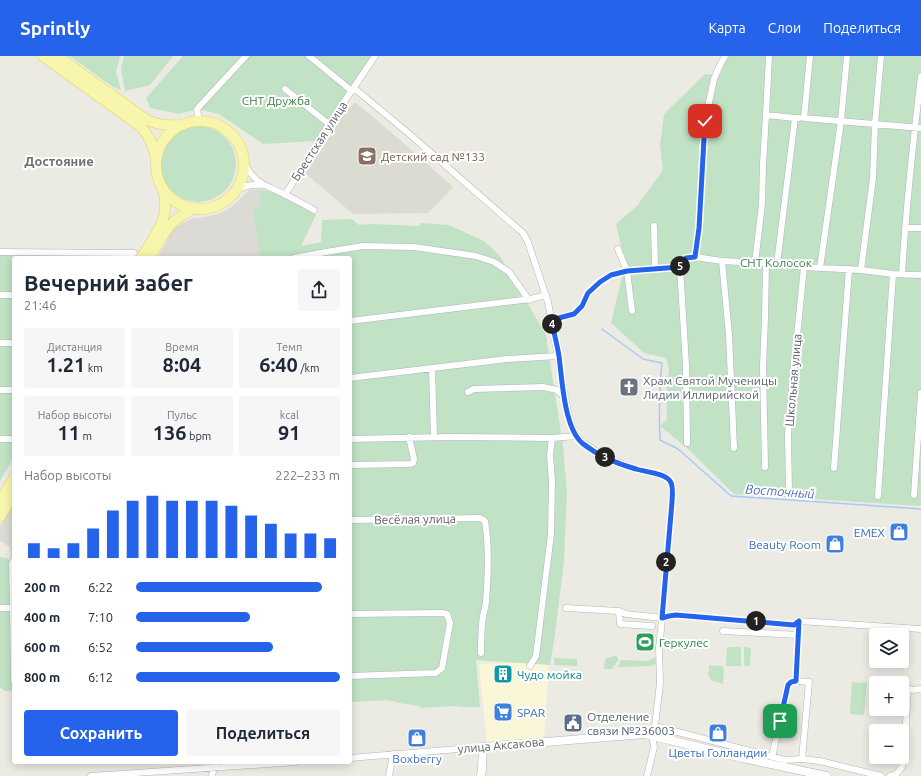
<!DOCTYPE html>
<html lang="ru">
<meta charset="utf-8">
<style>
body{margin:0;font-family:Ubuntu,sans-serif;background:#f6f6f7;color:#1f2937;height:100vh;display:flex;flex-direction:column;font-size:15px;white-space:nowrap}
*{box-sizing:border-box;margin:0}
p{font-size:13px;color:#747a83}
.icon{flex:none;width:22px;height:22px;fill:none;stroke:currentColor;stroke-width:2;stroke-linecap:round;stroke-linejoin:round}
.map{position:relative;flex:1;overflow:hidden}
.drawer{position:absolute;left:12px;top:200px;width:340px;height:508px;display:flex;flex-direction:column;background:#fff;border-radius:4px;box-shadow:0 2px 10px #0003}
.drawer>*{flex:none}
.controls{position:absolute;left:869px;top:572px;display:grid;gap:8px}
.controls a{display:grid;place-items:center;width:40px;height:40px;border-radius:4px;background:#fff;box-shadow:0 2px 10px #0003;font-size:20px}
.pin{position:absolute;display:grid;place-items:center;width:34px;height:34px;color:#fff;margin:-17px;border-radius:8px;box-shadow:0 2px 6px #0006}
.km{position:absolute;width:20px;height:20px;margin:-10px;border-radius:50%;background:#222;color:#fff;font-size:11px;line-height:20px;text-align:center}
.round{display:grid;place-items:center;flex:none;width:42px;height:42px;border-radius:4px;background:#f6f6f7}
.summary{display:flex;align-items:center;justify-content:space-between;height:68px;padding:0 12px}
h1{font-size:22px;font-weight:600;line-height:30px}
.metrics{display:grid;grid-template-columns:repeat(3,1fr);gap:6px;height:68px;padding:4px 12px}
.metrics div{display:grid;align-content:center;border-radius:4px;background:#f6f6f7;text-align:center}
.metrics b{font-size:20px;font-weight:600}
.metrics small{font-size:11px;font-weight:400}
.metrics p{font-size:11px}
.chart{height:112px;padding:8px 12px}
.chart p{display:flex;justify-content:space-between}
.chart svg{width:100%;height:72px;margin-top:4px;stroke:#2563eb;stroke-width:6}
.primary-button{display:flex;gap:8px;margin-top:auto;padding:8px 12px}
.primary-button a{flex:1;height:46px;border-radius:4px;background:#2563eb;color:#fff;font-size:16px;font-weight:600;line-height:46px;text-align:center}
.primary-button a+a{background:#f6f6f7;color:#1f2937}
ul{padding:0 12px;list-style:none;font-size:13px}
li{display:grid;grid-template-columns:64px 48px 1fr;align-items:center;height:30px}
li i{height:10px;border-radius:5px;background:#2563eb}
header{display:flex;align-items:center;gap:24px;box-sizing:border-box;height:56px;padding:0 20px;background:#2563eb;color:#fff}
header strong{font-size:19px}
nav{display:flex;gap:22px;margin-inline-start:auto;font-size:14px}
.map>svg:first-child{display:block}
.commercial{fill:#faf7d9}
.industrial{fill:#dbdad5}
.education{fill:#dcdbd1}
.green{fill:#c1e2c5}
.lines{fill:none;stroke-linecap:round;stroke-linejoin:round}
.stream{stroke:#a7c9f7;stroke-width:1.5}
.minor-casing{stroke:#b3b4b9;stroke-width:7}
.tertiary-casing{stroke:#b3b4b9;stroke-width:9}
.primary-casing{stroke:#e5d263;stroke-width:11}
.minor{stroke:#fff;stroke-width:6}
.tertiary{stroke:#fff;stroke-width:8}
.primary{stroke:#f8f6ac;stroke-width:10}
.route-casing{stroke:#fff;stroke-width:8}
.route{stroke:#2563eb;stroke-width:5}
.labels{text-anchor:middle;dominant-baseline:central;stroke-width:4;stroke-linejoin:round;paint-order:stroke}
.park-label{font-size:12px;fill:#3c8048;stroke:#fff}
.street-label{font-size:12px;fill:#5b5d62;stroke:#fff}
.education-label{font-size:12px;fill:#785e54;stroke:#fff;text-anchor:start}
.worship-label{font-size:12px;fill:#5b616d;stroke:#fff;text-anchor:start}
.shop-label{font-size:12px;fill:#366cbe;stroke:#fff;text-anchor:end}
.leisure-label{font-size:12px;fill:#27864d;stroke:#fff;text-anchor:start}
.culture-label{font-size:12px;fill:#0d838f;stroke:#fff;text-anchor:start}
.service-label{font-size:12px;fill:#4e5e75;stroke:#fff;text-anchor:start}
.neighbourhood-label{font-size:13px;font-weight:bold;fill:#6c6f74;stroke:#fff}
.water-label{font-size:13px;font-style:italic;fill:#4d72b8;stroke:#fff}
</style>
<header>
<strong>Sprintly</strong>
<nav><a>Карта</a><a>Слои</a><a>Поделиться</a></nav>
</header>
<div class="map">
<svg width="921" height="720" viewBox="0 0 921 720">
<rect width="100%" height="100%" fill="#ecebe3"/>
<path class="commercial" d="M 549,605 L 544,682 L 487,687 L 479,608 Z"/>
<path class="industrial" d="M 258,133 L 261,150 L 253,151 L 260,202 L 158,202 L 171,176 L 179,169 L 191,163 L 205,161 L 218,158 L 227,154 L 235,148 L 249,134 Z
M 14,446 L 14,485 L 10,491 L 0,485 L 0,471 Z"/>
<path class="education" d="M 355,46 L 400,84 L 453,131 L 428,157 L 356,158 L 352,157 L 305,117 L 341,62 Z"/>
<path class="green" d="M 70,0 L 120,0 L 116,16 L 121,34 L 113,31 Z
M 124,0 L 173,0 L 150,29 L 125,35 L 121,13 Z
M 183,0 L 378,0 L 318,85 L 263,88 L 219,58 L 197,53 L 179,58 L 150,52 L 146,42 Z
M 727,0 L 921,0 L 921,450 L 734,438 L 688,393 L 660,370 L 667,363 L 666,338 L 669,313 L 666,302 L 644,297 L 611,267 L 625,208 L 616,168 L 637,150 L 663,114 L 660,89 L 664,58 L 705,18 L 720,19 Z
M160 108a38 38 0 1 1 76 0a38 38 0 1 1-76 0Z
M 258,133 L 272,136 L 299,149 L 316,159 L 301,190 L 321,186 L 322,164 L 352,163 L 359,169 L 372,168 L 419,170 L 421,167 L 449,169 L 484,185 L 500,200 L 506,210 L 511,222 L 525,243 L 546,279 L 563,390 L 567,436 L 564,505 L 555,578 L 550,609 L 476,604 L 480,651 L 464,651 L 454,650 L 421,652 L 419,650 L 399,647 L 388,644 L 350,646 L 350,202 L 260,202 L 253,151 L 261,150 Z
M 0,196 L 132,198 L 130,202 L 14,202 L 14,401 L 0,425 Z
M 14,485 L 14,635 L 5,635 L 0,631 L 0,501 L 7,502 L 9,504 L 12,504 L 10,491 Z
M 727,591 L 741,591 L 741,610 L 726,610 Z
M 744,591 L 751,592 L 750,610 L 744,610 Z
M 617,599 L 617,602 L 619,603 L 612,613 L 604,613 L 605,603 Z
M 655,601 L 656,608 L 651,610 L 618,611 L 621,604 L 648,605 Z
M 554,602 L 577,603 L 577,610 L 554,609 Z
M 709,609 L 721,610 L 724,612 L 723,628 L 711,624 L 707,617 L 709,616 Z
M 852,626 L 867,627 L 864,659 L 850,658 Z"/>
<g class="lines">
<path class="stream" d="M 602,273 L 643,303 L 662,307 C 659,333 659,358 660,384 L 678,393 L 731,440 L 921,453"/>
<g class="minor-casing">
<path id="minor" d="M 309,0 L 352,35
M 810,0 L 804,62 L 921,72
M 354,32 L 407,76 L 523,177 L 528,186 L 548,246 L 558,300 L 565,342 L 570,365 L 576,380 L 582,386 L 607,402 L 636,413 L 665,420 L 670,425 L 672,430 L 672,446 L 661,574 L 659,591 L 660,627 L 655,670 L 652,680 L 654,691 L 647,720
M 285,33 L 329,68
M 766,59 L 769,0
M 199,65 L 197,53 L 246,0
M 244,105 C 253,128 266,129 286,139 C 296,144 305,149 314,154
M 235,135 C 244,130 252,128 262,129
M 285,139 L 329,68 L 375,0
M 654,170 L 655,212
M 905,172 L 921,172
M 618,193 L 627,215 L 632,255
M 0,196 L 134,197
M 695,201 L 699,172 L 705,65 L 714,23 L 719,11 L 725,0
M 294,202 L 320,197 L 363,190 L 414,191 L 476,200 L 494,206 L 509,216 L 529,244
M 722,205 L 729,279 L 734,392
M 755,207 L 762,148 L 763,108 L 766,59 L 795,62
M 777,208 L 795,62 L 799,62
M 680,211 L 686,309 L 687,387
M 820,212 L 841,65 L 847,0
M 861,214 L 873,122 L 875,68 L 881,0
M 902,218 C 906,152 913,86 921,20
M 0,239 L 14,239
M 551,264 L 574,258 L 582,250 L 588,237 L 600,226 L 611,219 L 627,215 L 680,211 L 686,202 L 695,201 L 722,205 L 777,208 L 804,211 L 861,214 L 893,218 L 921,219
M 350,265 L 531,243 L 546,239
M 0,287 L 14,287
M 432,312 L 434,381
M 350,322 L 507,303 L 558,300
M 0,334 L 14,334
M 468,336 L 474,333 L 543,331 L 557,334 L 565,342
M 0,383 L 13,383
M 350,383 L 450,381 L 552,382 L 576,380
M 350,409 L 410,408 L 413,407 L 414,403 L 409,381
M 765,411 L 763,311 L 765,261 L 766,208
M 834,412 L 849,213
M 789,438 L 788,378 L 794,310 L 804,211
M 914,439 L 921,337
M 878,440 L 893,218
M 350,464 L 480,462 L 485,465 C 489,489 488,521 486,545 C 486,550 484,555 483,560 C 481,573 481,585 481,597
M 14,503 L 12,507 L 13,552 L 14,625
M 0,552 L 14,552
M 566,552 L 619,555 L 626,558 L 662,562 L 669,560 L 676,559 L 790,569 L 794,569 L 799,565 L 921,573
M 619,555 L 620,568 L 652,570
M 350,558 L 442,557 L 447,558 L 450,567 L 442,612 L 436,617 L 350,620
M 723,575 L 798,579
M 530,610 L 536,600 L 551,478 L 552,426 L 550,399 L 552,382
M 796,625 L 799,565
M 908,632 L 913,634 L 921,633
M 655,670 L 785,704 L 802,703 L 820,705 L 881,720
M 772,701 L 788,629 C 794,623 801,626 809,626 L 802,703
M 350,702 L 483,691
M 91,720 L 296,706
M 212,720 L 215,706
M 389,720 L 393,698
M 890,720 L 896,718 L 902,711 L 904,700 L 908,632 L 902,631"/>
</g>
<g class="tertiary-casing">
<path id="tertiary" d="M 481,720 L 482,712 L 483,691 L 645,678 L 743,702 L 826,720"/>
</g>
<g class="primary-casing">
<path id="primary" d="M 43,0 L 141,71 C 149,80 154,91 156,102
M 57,0 L 147,64 C 158,69 171,70 183,69
M156 109a44 44 0 1 1 88 0a44 44 0 1 1-88 0Z
M 141,202 C 149,190 160,174 164,160 C 166,151 165,141 163,132
M 150,202 C 164,177 168,164 196,152
M 0,446 L 14,422
M 0,461 L 14,437"/>
</g>
<use href="#minor" class="minor"/>
<use href="#tertiary" class="tertiary"/>
<use href="#primary" class="primary"/>
</g>
<g class="lines">
<g class="route-casing">
<path id="route" d="M 705,65 L 699,172 L 695,201 L 686,202 L 680,211 L 627,215 L 611,219 L 600,226 L 588,237 L 582,250 L 574,258 L 551,264 C 554,276 557,288 559,300 C 562,323 564,371 582,387 C 597,399 618,408 636,413 C 645,416 665,417 670,425 C 674,430 672,440 672,446 L 662,562 L 669,560 L 676,559 L 794,569 L 799,565 L 796,625 L 791,626 L 788,629 L 780,665"/>
</g>
<use href="#route" class="route"/>
</g>
<defs>
<g id="school-square" transform="scale(1)"><rect x="-9" y="-9" width="18" height="18" rx="4" fill="#8d6e63" stroke="#fff"/><path d="M0-5L7-2L0 1L-7-2ZM-4 1L0 2.5L4 1V4Q0 6-4 4Z" fill="#fff"/></g>
<g id="church-square" transform="scale(1)"><rect x="-9" y="-9" width="18" height="18" rx="4" fill="#6b7280" stroke="#fff"/><path d="M-1.2-6h2.4v3.5h3.3v2.4h-3.3V6h-2.4V-.1h-3.3v-2.4h3.3Z" fill="#fff"/></g>
<g id="shop-square" transform="scale(1)"><rect x="-9" y="-9" width="18" height="18" rx="4" fill="#3f7fe0" stroke="#fff"/><path d="M-5-2.5h2.3a2.7 3.5 0 0 1 5.4 0H5L5.5 6h-11ZM-1.5-2.5h3a1.5 2.3 0 0 0-3 0Z" fill="#fff"/></g>
<g id="stadium-square" transform="scale(1)"><rect x="-9" y="-9" width="18" height="18" rx="4" fill="#2e9e5b" stroke="#fff"/><path d="M0-5a6.5 5 0 1 0 0 10a6.5 5 0 1 0 0-10ZM-3.5-1.8h7v3.6h-7Z" fill="#fff"/></g>
<g id="building-square" transform="scale(1)"><rect x="-9" y="-9" width="18" height="18" rx="4" fill="#0f9aa8" stroke="#fff"/><path d="M-4-6H4V6H1V3H-1V6H-4ZM-2.5-4.3h1.7v1.8h-1.7ZM.8-4.3h1.7v1.8H.8ZM-2.5-1h1.7V.8h-1.7ZM.8-1h1.7V.8H.8Z" fill="#fff"/></g>
<g id="supermarket-square" transform="scale(1)"><rect x="-9" y="-9" width="18" height="18" rx="4" fill="#3f7fe0" stroke="#fff"/><path d="M-6-5.5h2.5l.6 2H6L4.5 2H-2.5L-4.4-4H-6ZM-1.5 3.2a1.3 1.3 0 1 0 .1 0ZM3 3.2a1.3 1.3 0 1 0 .1 0Z" fill="#fff"/></g>
<g id="civic-square" transform="scale(1)"><rect x="-9" y="-9" width="18" height="18" rx="4" fill="#5c6f8a" stroke="#fff"/><path d="M-.6-6.5H3V-4.5H.6V-3L4-1V1h2V6H-6V1h2V-1L-.6-3ZM-1.2 2.5V6h2.4V2.5Z" fill="#fff"/></g>
</defs>
<g fill-rule="evenodd">
<use href="#school-square" x="367" y="100"/>
<use href="#church-square" x="629" y="331"/>
<use href="#shop-square" x="899" y="476"/>
<use href="#shop-square" x="835" y="488"/>
<use href="#stadium-square" x="645" y="586"/>
<use href="#building-square" x="503" y="618"/>
<use href="#supermarket-square" x="503" y="656"/>
<use href="#civic-square" x="573" y="667"/>
<use href="#shop-square" x="718" y="677"/>
<use href="#shop-square" x="417" y="682"/>
</g>
<g class="labels">
<g class="park-label">
<text x="276" y="44">СНТ Дружба</text>
<text x="776" y="206">СНТ Колосок</text>
</g>
<g class="street-label">
<text transform="translate(319 85) rotate(-57)">Брестская улица</text>
<text transform="translate(793 324) rotate(-85)">Школьная улица</text>
<text transform="translate(415 463) rotate(-1)">Весёлая улица</text>
<text transform="translate(501 689) rotate(-5)">улица Аксакова</text>
</g>
<g class="education-label">
<text x="381" y="100">Детский сад №133</text>
</g>
<g class="worship-label">
<text x="643" y="324">Храм Святой Мученицы<tspan x="643" dy="14">Лидии Иллирийской</tspan></text>
</g>
<g class="shop-label">
<text x="885" y="476">EMEX</text>
<text x="821" y="488">Beauty Room</text>
<text x="517" y="656" text-anchor="start">SPAR</text>
<text x="718" y="696" text-anchor="middle">Цветы Голландии</text>
<text x="417" y="702" text-anchor="middle">Boxberry</text>
</g>
<g class="leisure-label">
<text x="659" y="586">Геркулес</text>
</g>
<g class="culture-label">
<text x="517" y="618">Чудо мойка</text>
</g>
<g class="service-label">
<text x="587" y="660">Отделение<tspan x="587" dy="14">связи №236003</tspan></text>
</g>
<g class="neighbourhood-label">
<text x="59" y="105">Достояние</text>
</g>
<g class="water-label">
<text transform="translate(780 435) rotate(4)">Восточный</text>
</g>
</g>
</svg>
<div class="controls">
<a><svg class="icon" aria-label="layers" viewBox="0 0 24 24"><path d="M12 4l9 5-9 5-9-5zM3 14l9 5 9-5"/></svg></a>
<a>+</a>
<a>−</a>
</div>
<div class="pin" style="left:780px;top:665px;background:#1e9e55"><svg class="icon" aria-label="arrive" viewBox="0 0 24 24"><path d="M6 21V4h12l-3 4 3 4H6"/></svg></div>
<div class="pin" style="left:705px;top:65px;background:#d93025"><svg class="icon" aria-label="check" viewBox="0 0 24 24"><path d="M5 12l5 5 9-10"/></svg></div>
<b class="km" style="left:756px;top:565px">1</b>
<b class="km" style="left:666px;top:506px">2</b>
<b class="km" style="left:605px;top:401px">3</b>
<b class="km" style="left:552px;top:268px">4</b>
<b class="km" style="left:680px;top:210px">5</b>
<section class="drawer">
<div class="summary"><div><h1>Вечерний забег</h1><p>21:46</p></div><a class="round"><svg class="icon" aria-label="share" viewBox="0 0 24 24"><path d="M12 15V3M7 8l5-5 5 5M5 13v7h14v-7"/></svg></a></div>
<div class="metrics">
<div><p>Дистанция</p><b>1.21<small> km</small></b></div>
<div><p>Время</p><b>8:04</b></div>
<div><p>Темп</p><b>6:40<small> /km</small></b></div>
</div>
<div class="metrics">
<div><p>Набор высоты</p><b>11<small> m</small></b></div>
<div><p>Пульс</p><b>136<small> bpm</small></b></div>
<div><p>kcal</p><b>91</b></div>
</div>
<div class="chart"><p><span>Набор высоты</span>222–233 m</p>
<svg viewBox="0 0 160 44" preserveAspectRatio="none"><path d="M5 44V35M15 44V38M25 44V35M35 44V26M45 44V15M55 44V9M65 44V6M75 44V9M85 44V9M95 44V9M105 44V12M115 44V18M125 44V23M135 44V29M145 44V29M155 44V32"/></svg>
</div>
<ul>
<li><b>200 m</b>6:22<i style="width:91%"></i></li>
<li><b>400 m</b>7:10<i style="width:56%"></i></li>
<li><b>600 m</b>6:52<i style="width:67%"></i></li>
<li><b>800 m</b>6:12<i style="width:100%"></i></li>
</ul>
<div class="primary-button"><a>Сохранить</a><a>Поделиться</a></div>
</section>
</div>
